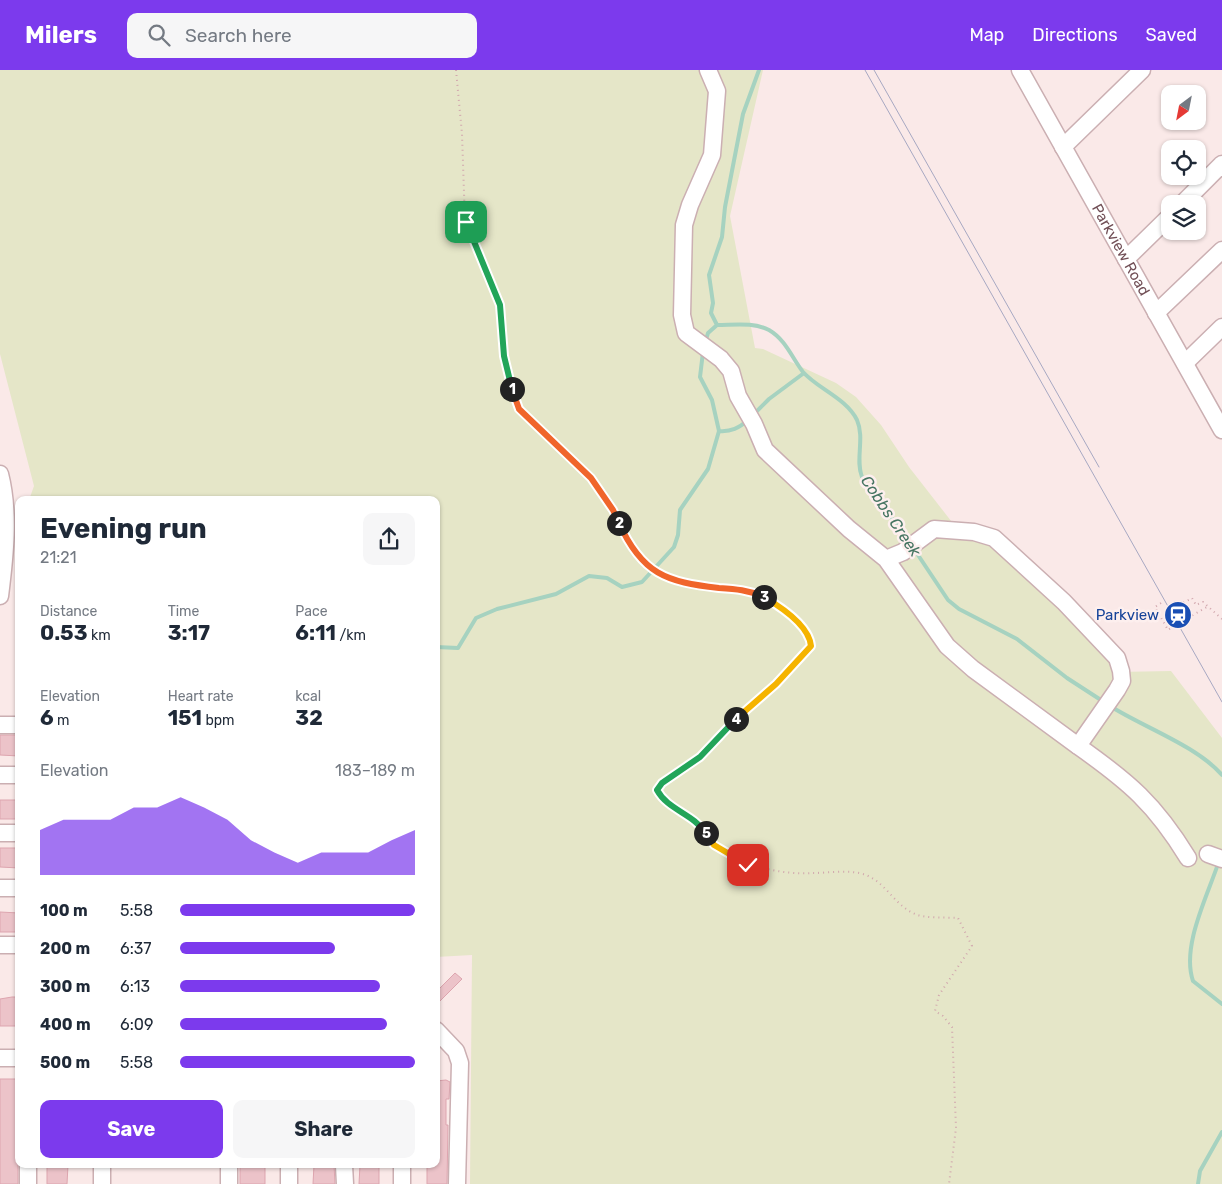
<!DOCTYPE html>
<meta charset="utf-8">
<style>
body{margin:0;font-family:Rubik,sans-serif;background:#f6f6f7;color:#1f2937;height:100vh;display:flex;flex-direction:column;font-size:19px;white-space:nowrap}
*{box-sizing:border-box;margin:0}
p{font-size:16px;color:#747a83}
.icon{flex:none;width:28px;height:28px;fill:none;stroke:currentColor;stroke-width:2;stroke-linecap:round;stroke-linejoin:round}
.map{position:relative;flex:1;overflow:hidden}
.sheet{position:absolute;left:15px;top:426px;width:425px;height:672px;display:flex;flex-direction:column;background:#fff;border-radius:10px;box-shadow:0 1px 4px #0004}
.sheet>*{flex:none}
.needle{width:32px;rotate:212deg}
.controls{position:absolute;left:1161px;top:15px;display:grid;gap:10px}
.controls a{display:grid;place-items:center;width:45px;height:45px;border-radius:10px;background:#fff;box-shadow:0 1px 4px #0004;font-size:25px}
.pin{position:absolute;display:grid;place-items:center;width:42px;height:42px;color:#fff;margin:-21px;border-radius:10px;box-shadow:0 2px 8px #0006}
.km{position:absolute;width:25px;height:25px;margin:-12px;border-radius:50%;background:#222;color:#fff;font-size:14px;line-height:25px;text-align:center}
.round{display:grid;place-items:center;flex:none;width:52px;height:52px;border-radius:10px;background:#f6f6f7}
.head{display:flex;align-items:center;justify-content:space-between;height:85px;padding:0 25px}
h1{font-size:28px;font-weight:700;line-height:38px}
.metrics{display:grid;grid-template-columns:repeat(3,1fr);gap:8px;height:85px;padding:5px 25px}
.metrics div{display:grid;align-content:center}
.metrics b{font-size:21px;font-weight:700}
.metrics small{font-size:14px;font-weight:400}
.metrics p{font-size:14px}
.chart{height:140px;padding:10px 25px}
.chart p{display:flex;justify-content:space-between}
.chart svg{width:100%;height:90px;margin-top:5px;fill:#7c3aed;opacity:.7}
.primary-button{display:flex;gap:10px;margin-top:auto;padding:10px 25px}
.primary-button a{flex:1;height:58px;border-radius:10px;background:#7c3aed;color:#fff;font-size:20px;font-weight:700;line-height:58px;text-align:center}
.primary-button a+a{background:#f6f6f7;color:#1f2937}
ul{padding:0 25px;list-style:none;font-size:16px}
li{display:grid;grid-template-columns:80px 60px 1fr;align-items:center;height:38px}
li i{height:12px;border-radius:6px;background:#7c3aed}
header{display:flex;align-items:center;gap:30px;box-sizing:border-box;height:70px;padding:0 25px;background:#7c3aed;color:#fff}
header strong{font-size:24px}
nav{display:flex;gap:28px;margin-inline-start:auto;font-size:18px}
.search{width:350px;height:45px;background:#f6f6f7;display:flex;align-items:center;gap:12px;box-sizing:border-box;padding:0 18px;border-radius:10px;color:#747a83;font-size:19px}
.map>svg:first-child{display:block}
.green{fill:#e5e6c8}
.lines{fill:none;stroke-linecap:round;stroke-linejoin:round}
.stream{stroke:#a6d2c0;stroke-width:4}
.building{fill:#ecc3c9;stroke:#dda5af}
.minor-casing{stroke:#cbafb2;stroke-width:19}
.path{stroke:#d1a6ad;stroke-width:2;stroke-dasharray:1 4;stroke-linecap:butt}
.minor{stroke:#fff;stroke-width:16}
.tram{stroke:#a7a8c2;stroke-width:1}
.path-bridge{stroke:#d1a6ad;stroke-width:2;stroke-dasharray:1 4;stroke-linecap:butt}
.split-1-casing{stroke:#fff;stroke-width:10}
.split-2-casing{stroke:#fff;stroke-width:10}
.split-3-casing{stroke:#fff;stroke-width:10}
.split-4-casing{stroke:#fff;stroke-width:10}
.split-5-casing{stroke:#fff;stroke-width:10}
.split-6-casing{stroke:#fff;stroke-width:10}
.split-1{stroke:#22a559;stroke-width:6}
.split-2{stroke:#f0652b;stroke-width:6}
.split-3{stroke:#f0652b;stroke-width:6}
.split-4{stroke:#f5b400;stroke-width:6}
.split-5{stroke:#22a559;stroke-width:6}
.split-6{stroke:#f5b400;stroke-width:6}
.labels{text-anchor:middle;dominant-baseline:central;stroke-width:5;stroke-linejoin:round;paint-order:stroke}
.street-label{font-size:15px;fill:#714f56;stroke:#fdefee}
.transit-label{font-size:15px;fill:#164399;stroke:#fdefee;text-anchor:end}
.water-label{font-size:16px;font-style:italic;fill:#457461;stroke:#fdefee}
</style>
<header>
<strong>Milers</strong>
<div class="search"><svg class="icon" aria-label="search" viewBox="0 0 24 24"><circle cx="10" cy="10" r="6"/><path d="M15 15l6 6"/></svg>Search here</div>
<nav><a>Map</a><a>Directions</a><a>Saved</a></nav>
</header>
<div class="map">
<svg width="1222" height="1114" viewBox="0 0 1222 1114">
<rect width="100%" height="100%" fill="#fae9e8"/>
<path class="green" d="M 0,0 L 763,0 L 730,146 L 755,278 L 763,279 L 836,313 L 856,327 L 881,355 L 909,397 L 955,456 L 992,463 L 1097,555 L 1117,602 L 1171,601 L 1222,668 L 1222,1114 L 470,1114 L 472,885 L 436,887 L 436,430 L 29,430 L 34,416 L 0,284 Z"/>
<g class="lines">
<path class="stream" d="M 759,0 L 743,44 L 725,137 L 722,167 L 709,205 L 713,233 L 711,243 L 717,255 C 734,255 754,252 769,260 C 786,270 792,288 803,302 C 818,319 846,328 857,350 C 865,368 855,390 862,407 C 872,431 896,449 909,471
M 705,273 L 708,263 L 717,255
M 753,345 L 769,329 L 804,303
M 719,361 C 731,362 739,358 748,350
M 914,479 L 948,530 L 959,539 L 1017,569 L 1067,608 L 1104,632
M 436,577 L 458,578 L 476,548 L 497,539 L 556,524 L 589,506 L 607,508 L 622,517 L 642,512 L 674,477 L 678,465 L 680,440 L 708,399 L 719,361 L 712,330 L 700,307 L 703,282
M 1110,636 C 1143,657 1197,676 1222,705
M 1219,791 C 1208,825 1181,876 1193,911 L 1222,934
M 1198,1114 L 1200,1101 L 1222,1062"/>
</g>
<path class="building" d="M 0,665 L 19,665 L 19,686 L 0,685 Z
M 0,730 L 19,730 L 19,749 L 0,749 Z
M 0,778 L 19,778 L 19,798 L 0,797 Z
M 0,842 L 19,843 L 19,862 L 0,862 Z
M 455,903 L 462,909 L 438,933 L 436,922 Z
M 12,927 L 19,927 L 19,956 L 0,956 L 0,929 Z
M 0,1009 L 18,1009 L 18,1114 L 0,1114 Z
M 446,1010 L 450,1012 L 449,1029 L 446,1029 L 446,1055 L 448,1055 L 447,1114 L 427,1114 L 427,1095 L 436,1095 L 436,1011 Z
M 47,1095 L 68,1095 L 67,1114 L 47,1114 Z
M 240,1095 L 265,1095 L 265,1114 L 240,1114 Z
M 314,1095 L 334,1095 L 335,1114 L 313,1114 Z
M 360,1095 L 379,1095 L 379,1114 L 359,1114 Z"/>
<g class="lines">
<g class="minor-casing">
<g id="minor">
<path d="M 708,0 L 717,21 L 712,85 L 690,135 L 684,155 L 682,245 L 686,263 L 721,289 L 731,301 L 738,326 L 754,354 L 765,380 L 849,459 L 886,489 L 903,482 L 934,459 L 974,462 L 994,468 L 1064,532 L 1117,588 L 1121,601 L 1122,611 L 1117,620 L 1078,676 L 973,599 L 947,576 L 886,489"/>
<path id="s1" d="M 1020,0 L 1222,360"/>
<path d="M 1063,77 L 1142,0"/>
<path d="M 1182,134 L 1222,94"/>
<path d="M 1126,189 L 1170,146"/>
<path d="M 1156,243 L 1222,180"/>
<path d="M 1185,293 L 1222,257"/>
<path d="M 0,404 C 10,443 5,486 0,526"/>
<path d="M 0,655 L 19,655"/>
<path d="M 1078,676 C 1129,712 1155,734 1188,788"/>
<path d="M 0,705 L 19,705"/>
<path d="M 0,763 L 19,763"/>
<path d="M 1208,784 L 1222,789"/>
<path d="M 0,818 L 19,818"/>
<path d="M 0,875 L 19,875"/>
<path d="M 436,960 L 456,981 L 460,993 L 457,1114"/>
<path d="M 0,988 L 19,988"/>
<path d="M 229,1095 L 229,1114"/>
<path d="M 289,1095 L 289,1114"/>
<path d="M 344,1095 L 345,1114"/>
<path d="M 402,1095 L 402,1114"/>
<path d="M 28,1114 L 28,1095"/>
<path d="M 102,1114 L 102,1095"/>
</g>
</g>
<path class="path" d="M 456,0 L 462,64 L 465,152 L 500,235 L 504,286 L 519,339 L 591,408 L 613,440 L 627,472 L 638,489 L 646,495 L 671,509 L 688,515 L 750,520 L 766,529 L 802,556 L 810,567 L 811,576 L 776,614 L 749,635 L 701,687 L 662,713 L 657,720 C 666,737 684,739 698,752 C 705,759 708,770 716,776 C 741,796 781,805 813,803 C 829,803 850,799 866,805 C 886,813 894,834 913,843 C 924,849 945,847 958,848 L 972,876 L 939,925 L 935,941 L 943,946 L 952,957 L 956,1058 L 949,1114
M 1161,533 L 1155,537 L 1168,560 L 1175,555
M 1179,535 L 1192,528 L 1196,535 L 1203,532 L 1222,549
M 1188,548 L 1207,537"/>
<use href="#minor" class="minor"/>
<path class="tram" d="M 865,0 L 1222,632
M 874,0 L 1099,397"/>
<path class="path-bridge" d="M 1175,555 L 1188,548"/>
</g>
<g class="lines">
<g class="split-1-casing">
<path id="split-1" d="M 466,152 L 500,235 L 504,286 L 512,319"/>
</g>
<g class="split-2-casing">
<path id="split-2" d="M 512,319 L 519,339 L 591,408 L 613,440 L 619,453"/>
</g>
<g class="split-3-casing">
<path id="split-3" d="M 619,453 C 642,504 666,512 719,518 C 735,519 749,520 764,527"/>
</g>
<g class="split-4-casing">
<path id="split-4" d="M 736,649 L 776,614 L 811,576 C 809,555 781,537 764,527"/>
</g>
<g class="split-5-casing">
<path id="split-5" d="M 706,763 C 692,743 668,740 657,720 L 662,713 L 700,687 L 736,649"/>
</g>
<g class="split-6-casing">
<path id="split-6" d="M 706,763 L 714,775 L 748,795"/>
</g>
<use href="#split-1" class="split-1"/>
<use href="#split-2" class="split-2"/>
<use href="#split-3" class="split-3"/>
<use href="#split-4" class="split-4"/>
<use href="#split-5" class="split-5"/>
<use href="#split-6" class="split-6"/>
</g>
<defs>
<g id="station-disc" transform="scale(1.4375)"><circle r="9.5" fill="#1a4fb4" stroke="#fdefee"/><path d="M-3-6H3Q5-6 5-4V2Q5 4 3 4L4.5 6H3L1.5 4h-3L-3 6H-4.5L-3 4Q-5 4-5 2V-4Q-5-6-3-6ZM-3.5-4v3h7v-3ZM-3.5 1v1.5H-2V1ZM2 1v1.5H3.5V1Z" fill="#fff"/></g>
</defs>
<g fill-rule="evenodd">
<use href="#station-disc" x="1178" y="545"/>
</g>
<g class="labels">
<g class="street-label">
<text stroke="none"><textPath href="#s1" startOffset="206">Parkview Road</textPath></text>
</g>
<g class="transit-label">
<text x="1159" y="545">Parkview</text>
</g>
<g class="water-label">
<text transform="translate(891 446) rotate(56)">Cobbs Creek</text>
</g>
</g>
</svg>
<div class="controls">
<a><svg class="needle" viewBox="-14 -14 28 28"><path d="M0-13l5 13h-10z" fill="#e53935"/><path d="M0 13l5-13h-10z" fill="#747a83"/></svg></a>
<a><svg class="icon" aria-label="locate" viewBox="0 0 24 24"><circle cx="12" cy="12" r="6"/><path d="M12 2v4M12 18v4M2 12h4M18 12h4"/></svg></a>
<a><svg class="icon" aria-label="layers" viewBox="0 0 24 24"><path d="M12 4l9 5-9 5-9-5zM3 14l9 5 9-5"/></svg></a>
</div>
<div class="pin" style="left:466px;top:152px;background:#1e9e55"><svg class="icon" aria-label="arrive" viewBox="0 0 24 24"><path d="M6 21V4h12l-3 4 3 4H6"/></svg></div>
<div class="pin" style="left:748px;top:795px;background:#d93025"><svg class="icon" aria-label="check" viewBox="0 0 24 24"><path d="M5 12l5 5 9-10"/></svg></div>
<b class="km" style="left:512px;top:319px">1</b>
<b class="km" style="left:619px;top:453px">2</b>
<b class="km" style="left:764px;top:527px">3</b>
<b class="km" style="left:736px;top:649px">4</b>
<b class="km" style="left:706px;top:763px">5</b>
<section class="sheet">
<div class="head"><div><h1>Evening run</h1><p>21:21</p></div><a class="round"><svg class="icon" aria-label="share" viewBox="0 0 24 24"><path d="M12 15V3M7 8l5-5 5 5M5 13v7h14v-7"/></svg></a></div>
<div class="metrics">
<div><p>Distance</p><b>0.53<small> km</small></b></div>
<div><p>Time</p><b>3:17</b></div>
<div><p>Pace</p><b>6:11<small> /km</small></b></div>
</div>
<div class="metrics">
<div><p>Elevation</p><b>6<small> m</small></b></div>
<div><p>Heart rate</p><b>151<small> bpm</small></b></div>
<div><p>kcal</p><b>32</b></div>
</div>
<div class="chart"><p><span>Elevation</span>183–189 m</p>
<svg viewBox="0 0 160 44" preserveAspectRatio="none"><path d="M0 44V22L10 17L20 17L30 17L40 11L50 11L60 6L70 11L80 17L90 27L100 33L110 38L120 33L130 33L140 33L150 27L160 22V44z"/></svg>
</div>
<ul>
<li><b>100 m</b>5:58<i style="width:100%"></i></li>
<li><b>200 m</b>6:37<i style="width:66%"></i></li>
<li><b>300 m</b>6:13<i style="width:85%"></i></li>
<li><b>400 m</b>6:09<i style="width:88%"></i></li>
<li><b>500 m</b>5:58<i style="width:100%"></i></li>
</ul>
<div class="primary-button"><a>Save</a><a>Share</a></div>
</section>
</div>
